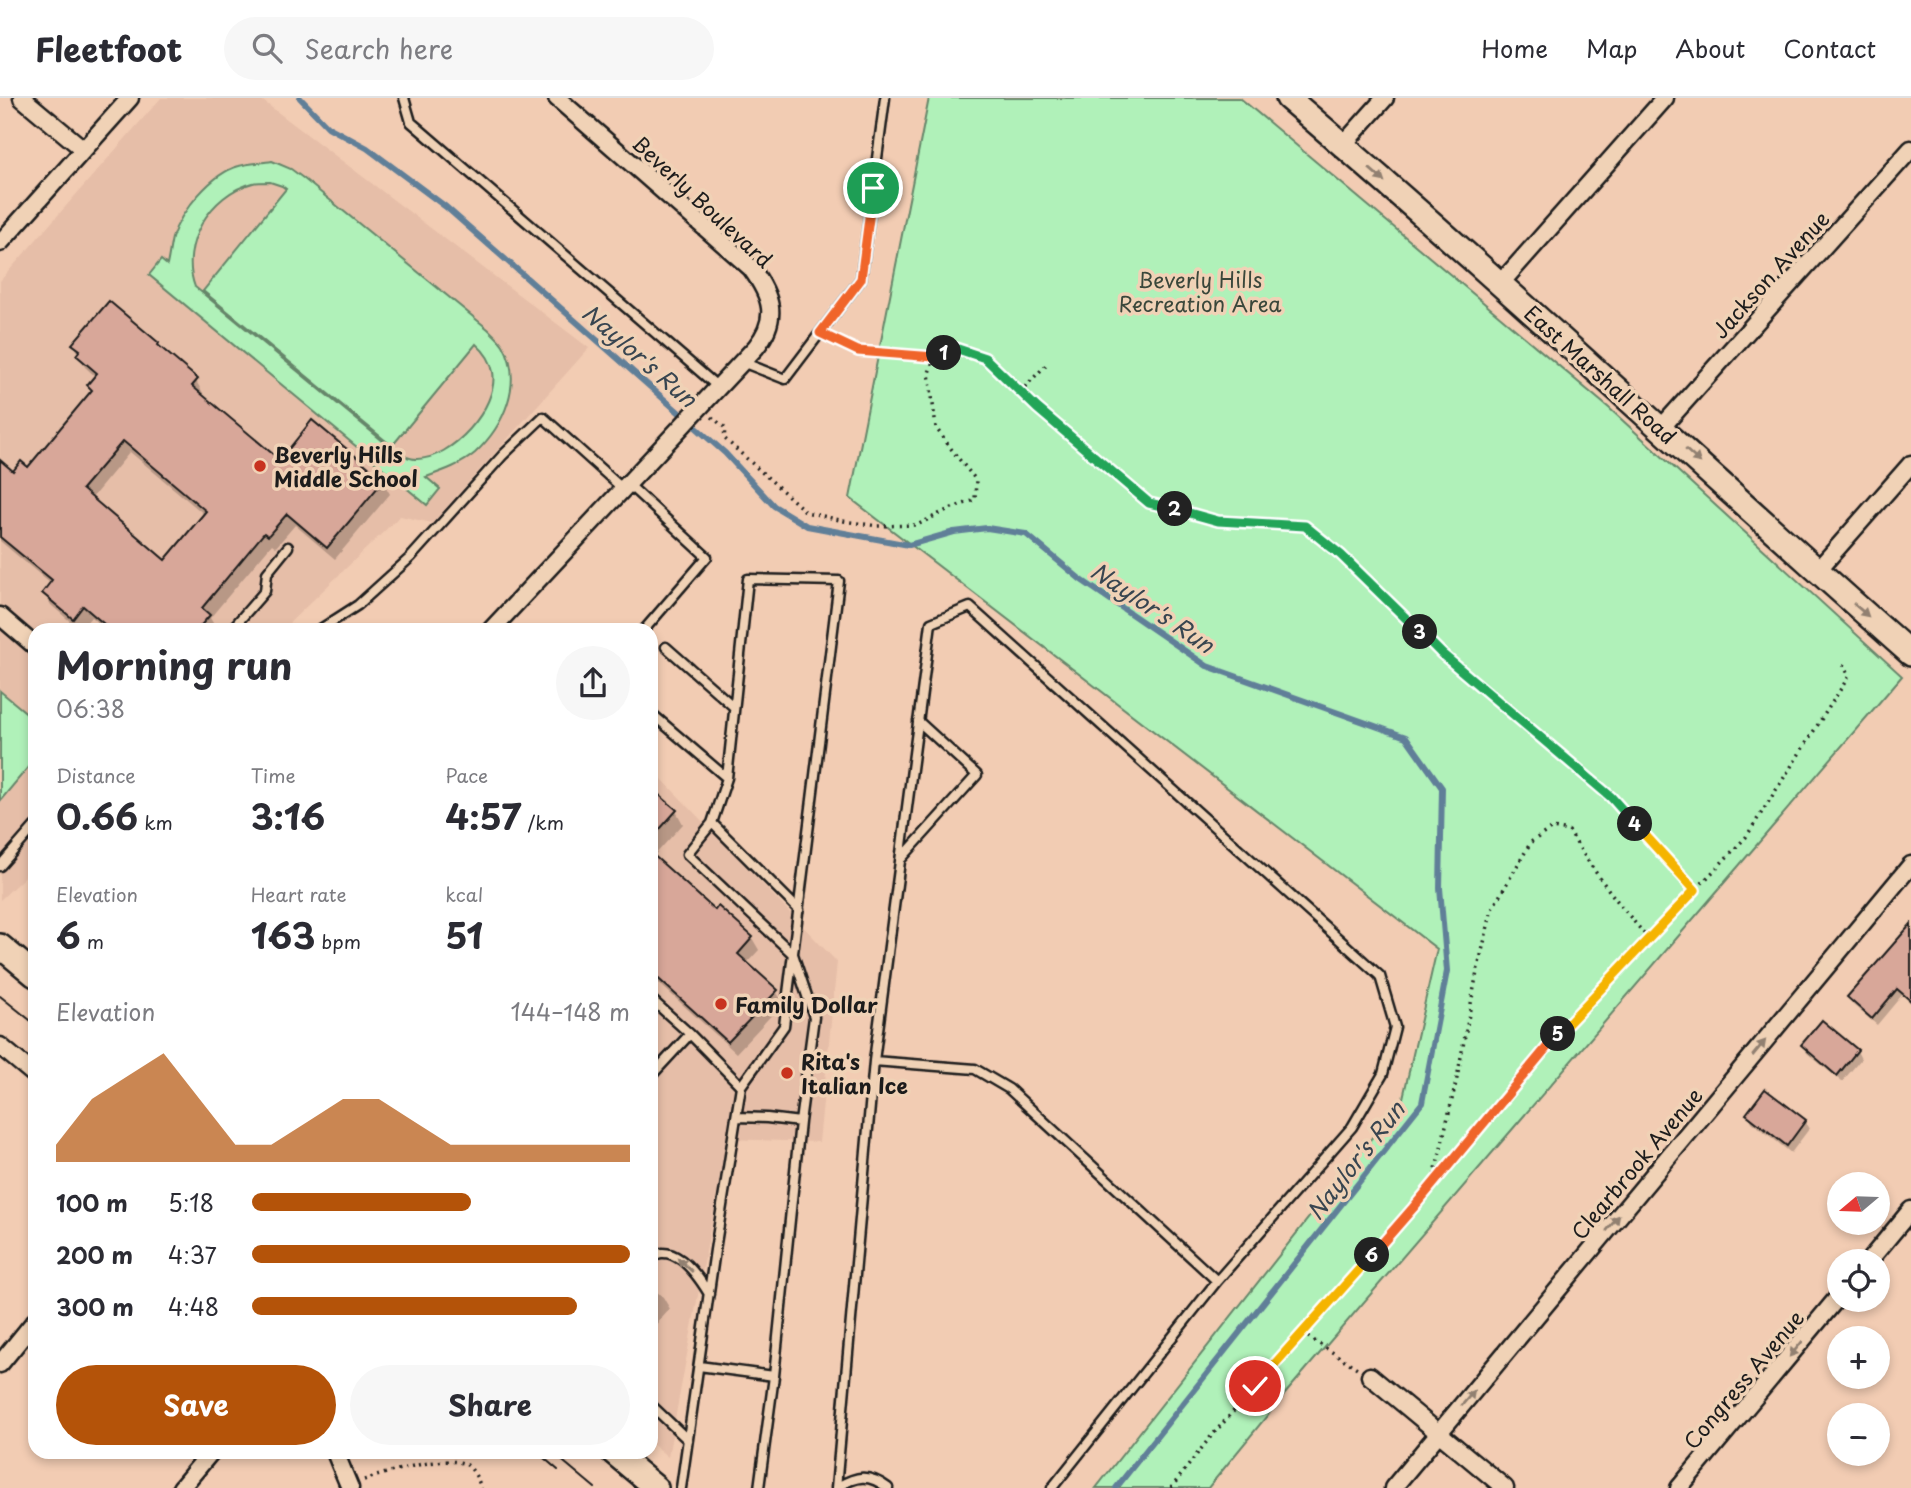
<!DOCTYPE html>
<meta charset="utf-8">
<style>
body{margin:0;font-family:"Playpen Sans",sans-serif;background:#f7f7f7;color:#2b2b33;height:100vh;display:flex;flex-direction:column;font-size:26px;white-space:nowrap}
*{box-sizing:border-box;margin:0}
p{font-size:23px;color:#7c7c81}
.icon{flex:none;width:38px;height:38px;fill:none;stroke:currentColor;stroke-width:2;stroke-linecap:round;stroke-linejoin:round}
.map{position:relative;flex:1;overflow:hidden}
.drawer{position:absolute;left:28px;top:525px;width:630px;height:836px;display:flex;flex-direction:column;background:#fff;border-radius:21px;box-shadow:0 4px 10px #0003}
.drawer>*{flex:none}
.needle{width:46px;rotate:251deg}
.fabs{position:absolute;left:1827px;top:1074px;display:grid;gap:14px}
.fabs a{display:grid;place-items:center;width:63px;height:63px;border-radius:50%;background:#fff;box-shadow:0 4px 10px #0003;font-size:35px}
.pin{position:absolute;display:grid;place-items:center;width:60px;height:60px;color:#fff;margin:-30px;border:4px solid #fff;border-radius:50%;box-shadow:0 2px 7px #0007}
.km{position:absolute;width:35px;height:35px;margin:-18px;border-radius:50%;background:#222;color:#fff;font-size:19px;line-height:35px;text-align:center}
.round{display:grid;place-items:center;flex:none;width:74px;height:74px;border-radius:37px;background:#f7f7f7}
.headline{display:flex;align-items:center;justify-content:space-between;height:119px;padding:0 28px}
h1{font-size:38px;font-weight:700;line-height:52px}
.stats{display:grid;grid-template-columns:repeat(3,1fr);gap:10px;height:119px;padding:7px 28px}
.stats div{display:grid;align-content:center}
.stats b{font-size:35px;font-weight:700}
.stats small{font-size:19px;font-weight:400}
.stats p{font-size:19px}
.chart{height:196px;padding:14px 28px}
.chart p{display:flex;justify-content:space-between}
.chart svg{width:100%;height:126px;margin-top:7px;fill:#b45309;opacity:.7}
.button{display:flex;gap:14px;margin-top:auto;padding:14px 28px}
.button a{flex:1;height:80px;border-radius:42px;background:#b45309;color:#fff;font-size:28px;font-weight:700;line-height:80px;text-align:center}
.button a+a{background:#f7f7f7;color:#2b2b33}
ul{padding:0 28px;list-style:none;font-size:23px}
li{display:grid;grid-template-columns:112px 84px 1fr;align-items:center;height:52px}
li i{height:18px;border-radius:9px;background:#b45309}
header{display:flex;align-items:center;gap:42px;box-sizing:border-box;height:98px;padding:0 35px;background:#fff;border-bottom:2px solid #e1e1e2}
header strong{font-size:33px}
nav{display:flex;gap:38px;margin-inline-start:auto;font-size:24px}
.search{width:490px;height:63px;background:#f7f7f7;display:flex;align-items:center;gap:18px;box-sizing:border-box;padding:0 24px;border-radius:38px;color:#7c7c81;font-size:26px}
.map>svg:first-child{display:block}
.built{fill:#e6bea8}
.green{fill:#b0f1b9;stroke:#66866a;stroke-width:2;fill-rule:evenodd}
.shadow{fill:#0003;fill-rule:evenodd}
.lines{fill:none;stroke-linecap:round;stroke-linejoin:round}
.stream{stroke:#607f98;stroke-width:6}
.building{fill:#d8a799;stroke:#1c1c1c;stroke-width:2;fill-rule:evenodd}
.lane-casing{stroke:#1c1c1c;stroke-width:13}
.street-casing{stroke:#1c1c1c;stroke-width:21}
.secondary-casing{stroke:#1c1c1c;stroke-width:28}
.path{stroke:#1c1c1c;stroke-width:3.5;stroke-dasharray:2 5;stroke-linecap:butt}
.lane{stroke:#f0d2b6;stroke-width:8}
.street{stroke:#f0d2b6;stroke-width:16}
.secondary{stroke:#f0d2b6;stroke-width:23}
.tram{stroke:#1c1c1c;stroke-width:2}
.oneway{fill:#918071}
.split-1-casing{stroke:#fff;stroke-width:14}
.split-2-casing{stroke:#fff;stroke-width:14}
.split-3-casing{stroke:#fff;stroke-width:14}
.split-4-casing{stroke:#fff;stroke-width:14}
.split-5-casing{stroke:#fff;stroke-width:14}
.split-6-casing{stroke:#fff;stroke-width:14}
.split-7-casing{stroke:#fff;stroke-width:14}
.split-1{stroke:#f0652b;stroke-width:9}
.split-2{stroke:#22a559;stroke-width:9}
.split-3{stroke:#22a559;stroke-width:9}
.split-4{stroke:#22a559;stroke-width:9}
.split-5{stroke:#f5b400;stroke-width:9}
.split-6{stroke:#f0652b;stroke-width:9}
.split-7{stroke:#f5b400;stroke-width:9}
.poi-dot{fill:#c8321e;stroke:#f0d2b6;stroke-width:2.5}
.labels{text-anchor:middle;dominant-baseline:central;stroke-width:7;stroke-linejoin:round;paint-order:stroke}
.street-label{font-size:21px;fill:#1c1c1c;stroke:#f0d2b6}
.park-label{font-size:21px;fill:#3a473b;stroke:#f0d2b6}
.poi-label{font-size:21px;font-weight:bold;fill:#1c1c1c;stroke:#f0d2b6;text-anchor:start}
.water-label{font-size:23px;font-style:italic;fill:#384550;stroke:#f0d2b6}
</style>
<header>
<strong>Fleetfoot</strong>
<div class="search"><svg class="icon" aria-label="search" viewBox="0 0 24 24"><circle cx="10" cy="10" r="6"/><path d="M15 15l6 6"/></svg>Search here</div>
<nav><a>Home</a><a>Map</a><a>About</a><a>Contact</a></nav>
</header>
<div class="map">
<svg width="1911" height="1390" viewBox="0 0 1911 1390">
<rect width="100%" height="100%" fill="#f2ccb3"/>
<filter id="ink" filterUnits="userSpaceOnUse"><feTurbulence type="fractalNoise" baseFrequency=".0143" numOctaves="2"/><feDisplacementMap in="SourceGraphic" scale="14" xChannelSelector="R" yChannelSelector="G"/><feConvolveMatrix kernelMatrix="1 2 1 2 8 2 1 2 1" color-interpolation-filters="sRGB"/></filter>
<g filter="url(#ink)">
<path class="built" d="M 161,0 L 259,0 L 589,250 L 432,425 L 400,418 L 282,532 L 35,532 L 35,769 L 0,802 L 0,183 Z
M 651,673 L 659,678 L 837,864 L 819,1044 L 727,1041 L 668,1359 L 651,1345 Z"/>
<path class="green" d="M 929,0 L 1240,0 L 1609,310 L 1902,578 L 1284,1297 L 1208,1390 L 1096,1390 L 1403,1000 L 1437,851 L 850,400 Z
M 272,63 L 291,71 L 303,80 L 488,231 C 493,236 499,241 503,247 C 524,284 504,328 475,355 C 461,367 443,373 426,379 L 440,391 L 427,407 L 149,177 L 161,162 L 167,167 C 169,158 170,149 172,140 C 180,114 212,75 239,68 C 249,65 261,65 272,63 ZM 270,84 L 282,88 L 286,91 L 203,193 L 392,348 L 476,246 C 484,253 491,262 493,274 C 499,309 451,362 416,361 C 411,361 405,358 400,357 L 195,189 C 179,147 210,96 253,85 C 258,84 265,84 270,84 Z
M 0,593 L 35,622 L 35,661 L 0,703 Z"/>
<path class="shadow" d="M 74,246 L 158,246 L 162,253 L 196,283 L 203,295 L 201,298 L 280,364 L 383,384 L 390,396 L 335,461 L 295,427 L 276,449 L 272,446 L 210,520 L 216,530 L 214,532 L 106,532 L 91,519 L 80,532 L 51,507 L 44,495 L 51,486 L 0,443 L 0,377 L 28,371 L 93,294 L 89,287 L 96,279 L 85,269 ZM 130,354 L 205,417 L 165,464 L 91,401 Z
M 651,692 L 676,713 L 683,726 L 653,759 L 715,814 L 719,811 L 752,840 L 759,852 L 746,866 L 776,893 L 783,905 L 736,955 L 651,878 Z
M 1911,829 L 1911,905 L 1902,897 L 1877,927 L 1853,907 L 1849,900 Z
M 1803,948 L 1857,953 L 1861,961 L 1842,984 L 1807,955 Z
M 1748,1016 L 1805,1024 L 1809,1031 L 1791,1055 L 1752,1024 Z
M 651,1189 L 663,1199 L 670,1211 L 651,1232 Z"/>
<g class="lines">
<path class="stream" d="M 300,0 L 328,29 L 367,50 L 446,109 L 725,355 L 774,408 L 807,428 L 909,447 L 954,434 L 987,430 L 1026,436 L 1080,481 L 1207,568 L 1406,639 L 1442,690 L 1440,790 L 1447,873 L 1422,1005 L 1116,1390"/>
</g>
<path class="building" d="M 109,203 L 159,245 L 158,247 L 198,281 L 192,288 L 280,362 L 312,322 L 384,382 L 327,450 L 287,416 L 268,438 L 264,435 L 202,510 L 210,517 L 197,532 L 111,532 L 83,508 L 73,521 L 42,495 L 52,482 L 0,439 L 0,362 L 13,373 L 21,363 L 28,369 L 92,292 L 87,287 L 97,275 L 76,257 L 80,252 L 72,246 ZM 123,343 L 206,413 L 165,462 L 82,391 Z
M 651,690 L 677,712 L 651,741 Z
M 651,755 L 715,812 L 718,808 L 753,839 L 738,856 L 778,892 L 728,944 L 651,874 Z
M 1911,826 L 1911,903 L 1897,891 L 1872,921 L 1847,899 Z
M 1822,922 L 1858,952 L 1837,978 L 1801,947 Z
M 1765,991 L 1806,1022 L 1787,1048 L 1746,1016 Z"/>
<g class="lines">
<g class="lane-casing">
<path id="lane" d="M 404,0 L 411,24 L 718,289
M 742,264 L 785,281 L 861,181 L 885,0
M 628,386 L 707,459 L 644,532
M 231,532 L 265,493 L 267,475 L 288,449
M 319,532 L 358,507 L 411,459 L 503,357 L 543,319 L 623,391
M 666,549 L 734,609
M 651,615 L 727,680 L 748,481 L 839,483 L 784,928 L 741,988 L 715,1152 L 681,1390
M 712,725 L 727,680
M 901,761 L 977,677 L 918,623
M 0,768 L 35,728
M 651,901 L 690,936
M 651,978 L 690,936 L 741,988
M 737,1019 L 767,1020 L 800,1024
M 651,1159 C 653,1158 660,1155 662,1155 C 682,1154 700,1181 709,1196
M 699,1268 L 774,1278 L 759,1390
M 774,1278 L 800,1024 L 814,919 L 793,856 L 687,756 L 712,725 L 799,812
M 651,1307 L 688,1342
M 837,1389 C 857,1378 868,1375 888,1390
M 836,1390 L 874,963
M 1052,1390 L 1217,1183 L 1352,1029 L 1383,976 L 1395,929 L 1380,878 L 970,509 L 931,525 L 874,963 L 975,971 L 1009,991 L 1217,1183"/>
</g>
<g class="street-casing">
<path id="street" d="M 22,0 L 83,51
M 1343,47 L 1385,0
M 0,145 L 130,0
M 1500,186 L 1665,0
M 1661,330 L 1911,51
M 1817,473 L 1911,366
M 0,518 L 35,548
M 491,532 L 756,249 C 779,220 772,199 751,170 L 557,0
M 0,948 L 35,977
M 1868,1164 L 1911,1112
M 0,1266 L 35,1223
M 1370,1278 L 1505,1390
M 335,1354 L 350,1390
M 181,1390 L 211,1354
M 1393,1390 L 1911,767
M 1679,1390 L 1839,1198"/>
</g>
<g class="secondary-casing">
<path id="secondary" d="M 1288,0 C 1500,181 1702,371 1911,556
M 0,848 L 35,877
M 613,1354 L 656,1390"/>
</g>
<path class="path" d="M 831,240 L 857,253 L 934,259
M 1020,294 L 1047,266
M 712,319 L 724,329 L 725,341 L 806,414 L 844,423 L 877,428 L 917,427 L 949,411 L 975,402 L 976,382 L 958,360 L 936,330 L 929,275 L 934,259 L 955,250 L 985,260 L 1037,310 L 1149,405 L 1218,423 L 1305,428 L 1341,457 L 1442,556 L 1611,699 L 1695,792
M 1433,1084 L 1457,980 L 1477,874 L 1492,811 L 1531,744 L 1552,730 L 1569,733 C 1592,772 1619,807 1649,841
M 1302,1235 L 1357,1270
M 364,1382 C 386,1375 446,1355 467,1367 C 473,1371 479,1383 481,1390
M 1171,1390 L 1208,1342 L 1413,1110 L 1558,936 L 1746,739 L 1849,578 L 1841,562"/>
<use href="#lane" class="lane"/>
<use href="#street" class="street"/>
<use href="#secondary" class="secondary"/>
<path class="tram" d="M 0,898 L 35,926
M 537,1354 L 558,1372
M 552,1354 L 595,1390"/>
</g>
<defs><path id="oneway-solid" d="M-6-.8H1V-3.2L6.5 0L1 3.2V.8H-6Z" transform="scale(1.75)"/></defs>
<g class="oneway">
<use href="#oneway-solid" transform="translate(1377 77) rotate(41)"/>
<use href="#oneway-solid" transform="translate(1693 358) rotate(42)"/>
<use href="#oneway-solid" transform="translate(1861 512) rotate(41)"/>
<use href="#oneway-solid" transform="translate(1759 950) rotate(-50)"/>
<use href="#oneway-solid" transform="translate(1613 1125) rotate(-50)"/>
<use href="#oneway-solid" transform="translate(685 1167) rotate(-138)"/>
<use href="#oneway-solid" transform="translate(1796 1251) rotate(130)"/>
<use href="#oneway-solid" transform="translate(1468 1300) rotate(-50)"/>
</g>
</g>
<g class="lines" filter="url(#ink)">
<g class="split-1-casing">
<path id="split-1" d="M 873,90 L 861,181 L 820,235 L 858,253 L 934,259 L 944,255"/>
</g>
<g class="split-2-casing">
<path id="split-2" d="M 944,255 L 955,250 L 985,260 L 1037,310 L 1149,405 L 1175,411"/>
</g>
<g class="split-3-casing">
<path id="split-3" d="M 1175,411 L 1218,423 L 1305,428 L 1341,457 L 1420,534"/>
</g>
<g class="split-4-casing">
<path id="split-4" d="M 1420,534 L 1442,556 L 1611,699 L 1635,726"/>
</g>
<g class="split-5-casing">
<path id="split-5" d="M 1558,936 L 1695,792 L 1635,726"/>
</g>
<g class="split-6-casing">
<path id="split-6" d="M 1372,1157 L 1413,1110 L 1558,936"/>
</g>
<g class="split-7-casing">
<path id="split-7" d="M 1255,1288 L 1372,1157"/>
</g>
<use href="#split-1" class="split-1"/>
<use href="#split-2" class="split-2"/>
<use href="#split-3" class="split-3"/>
<use href="#split-4" class="split-4"/>
<use href="#split-5" class="split-5"/>
<use href="#split-6" class="split-6"/>
<use href="#split-7" class="split-7"/>
</g>
<g class="poi-dot">
<circle cx="260" cy="368" r="7"/>
<circle cx="721" cy="906" r="7"/>
<circle cx="787" cy="975" r="7"/>
</g>
<g class="labels">
<g class="street-label">
<text transform="translate(703 103) rotate(43)">Beverly Boulevard</text>
<text transform="translate(1770 176) rotate(-48)">Jackson Avenue</text>
<text transform="translate(1601 276) rotate(42)">East Marshall Road</text>
<text transform="translate(1636 1065) rotate(-50)">Clearbrook Avenue</text>
<text transform="translate(1743 1281) rotate(-50)">Congress Avenue</text>
</g>
<g class="park-label">
<text x="1200" y="181">Beverly Hills<tspan x="1200" dy="24">Recreation Area</tspan></text>
</g>
<g class="poi-label">
<text x="274" y="356">Beverly Hills<tspan x="274" dy="24">Middle School</tspan></text>
<text x="735" y="906">Family Dollar</text>
<text x="801" y="963">Rita's<tspan x="801" dy="24">Italian Ice</tspan></text>
</g>
<g class="water-label">
<text transform="translate(640 257) rotate(41)">Naylor's Run</text>
<text transform="translate(1153 509) rotate(34)">Naylor's Run</text>
<text transform="translate(1355 1062) rotate(-52)">Naylor's Run</text>
</g>
</g>
</svg>
<div class="fabs">
<a><svg class="needle" viewBox="-14 -14 28 28"><path d="M0-13l5 13h-10z" fill="#e53935"/><path d="M0 13l5-13h-10z" fill="#7c7c81"/></svg></a>
<a><svg class="icon" aria-label="locate" viewBox="0 0 24 24"><circle cx="12" cy="12" r="6"/><path d="M12 2v4M12 18v4M2 12h4M18 12h4"/></svg></a>
<a>+</a>
<a>−</a>
</div>
<div class="pin" style="left:873px;top:90px;background:#1e9e55"><svg class="icon" aria-label="arrive" viewBox="0 0 24 24"><path d="M6 21V4h12l-3 4 3 4H6"/></svg></div>
<div class="pin" style="left:1255px;top:1288px;background:#d93025"><svg class="icon" aria-label="check" viewBox="0 0 24 24"><path d="M5 12l5 5 9-10"/></svg></div>
<b class="km" style="left:944px;top:255px">1</b>
<b class="km" style="left:1175px;top:411px">2</b>
<b class="km" style="left:1420px;top:534px">3</b>
<b class="km" style="left:1635px;top:726px">4</b>
<b class="km" style="left:1558px;top:936px">5</b>
<b class="km" style="left:1372px;top:1157px">6</b>
<section class="drawer">
<div class="headline"><div><h1>Morning run</h1><p>06:38</p></div><a class="round"><svg class="icon" aria-label="share" viewBox="0 0 24 24"><path d="M12 15V3M7 8l5-5 5 5M5 13v7h14v-7"/></svg></a></div>
<div class="stats">
<div><p>Distance</p><b>0.66<small> km</small></b></div>
<div><p>Time</p><b>3:16</b></div>
<div><p>Pace</p><b>4:57<small> /km</small></b></div>
</div>
<div class="stats">
<div><p>Elevation</p><b>6<small> m</small></b></div>
<div><p>Heart rate</p><b>163<small> bpm</small></b></div>
<div><p>kcal</p><b>51</b></div>
</div>
<div class="chart"><p><span>Elevation</span>144–148 m</p>
<svg viewBox="0 0 160 44" preserveAspectRatio="none"><path d="M0 44V38L10 22L20 14L30 6L40 22L50 38L60 38L70 30L80 22L90 22L100 30L110 38L120 38L130 38L140 38L150 38L160 38V44z"/></svg>
</div>
<ul>
<li><b>100 m</b>5:18<i style="width:58%"></i></li>
<li><b>200 m</b>4:37<i style="width:100%"></i></li>
<li><b>300 m</b>4:48<i style="width:86%"></i></li>
</ul>
<div class="button"><a>Save</a><a>Share</a></div>
</section>
</div>
